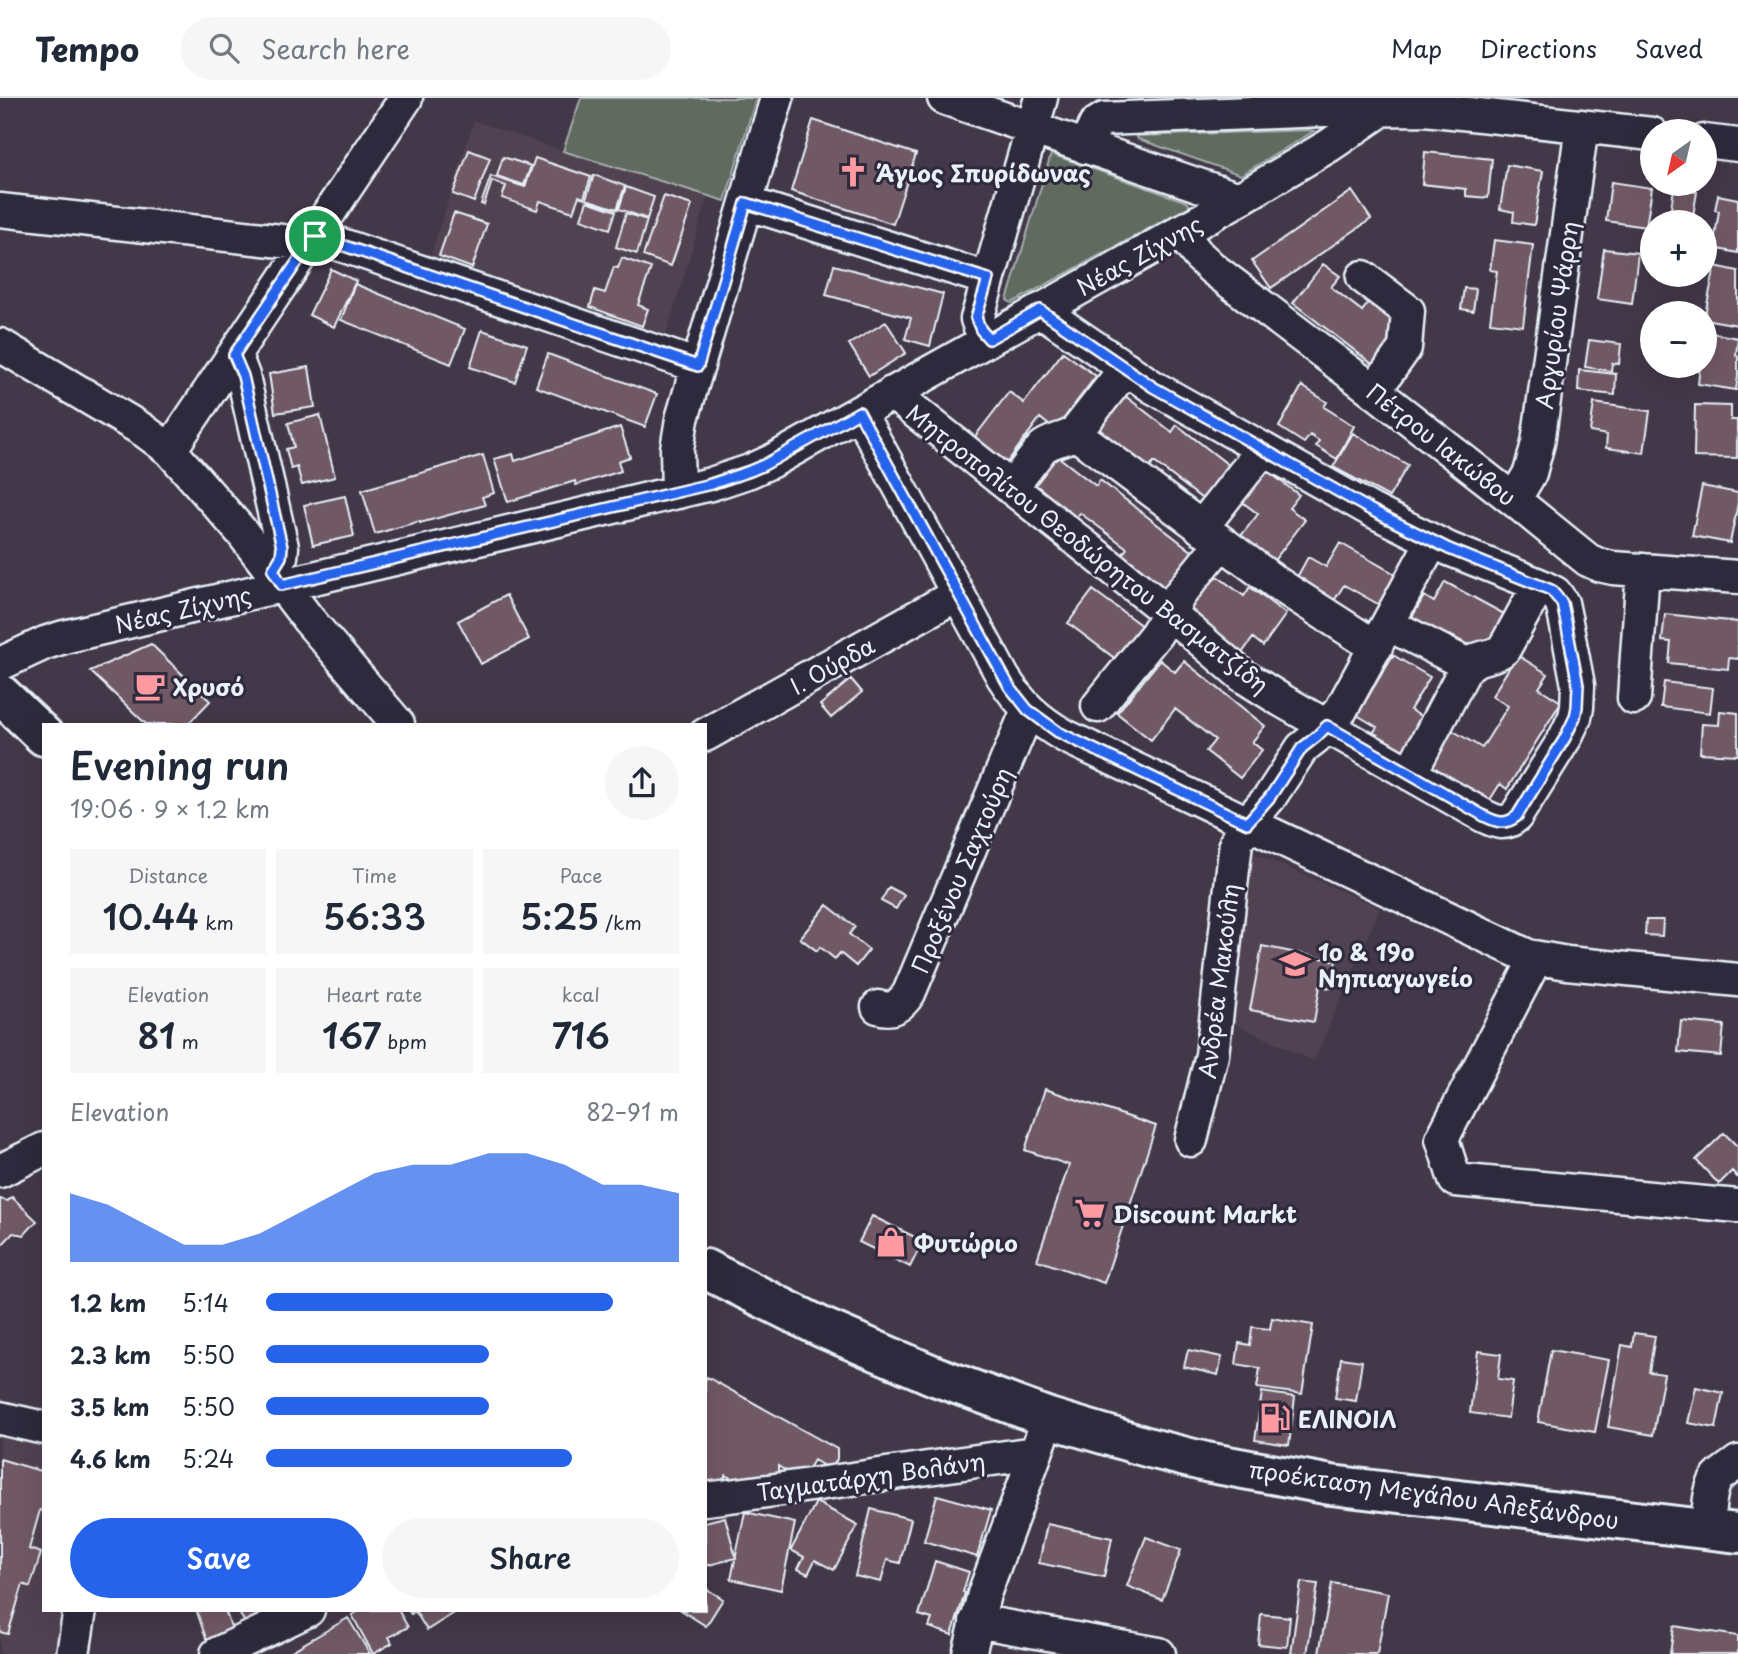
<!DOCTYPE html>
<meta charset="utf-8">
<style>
body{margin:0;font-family:"Playpen Sans",sans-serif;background:#f6f6f7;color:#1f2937;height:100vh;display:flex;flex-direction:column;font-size:26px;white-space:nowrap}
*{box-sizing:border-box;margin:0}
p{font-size:23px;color:#747a83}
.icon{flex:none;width:38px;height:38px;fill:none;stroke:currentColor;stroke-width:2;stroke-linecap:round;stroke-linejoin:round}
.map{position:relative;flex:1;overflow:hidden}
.sheet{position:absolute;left:42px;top:625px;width:665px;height:889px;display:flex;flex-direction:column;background:#fff;border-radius:0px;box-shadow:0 7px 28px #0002}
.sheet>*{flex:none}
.needle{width:46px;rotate:214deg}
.controls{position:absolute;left:1640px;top:21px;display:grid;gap:14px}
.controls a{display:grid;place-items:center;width:77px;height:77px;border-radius:50%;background:#fff;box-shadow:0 7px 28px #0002;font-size:35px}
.pin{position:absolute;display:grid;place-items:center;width:60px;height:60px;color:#fff;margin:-30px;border:4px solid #fff;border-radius:50%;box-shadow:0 2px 7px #0007}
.round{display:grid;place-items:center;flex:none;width:74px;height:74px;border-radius:37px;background:#f6f6f7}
.summary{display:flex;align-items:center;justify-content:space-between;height:119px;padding:0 28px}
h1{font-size:38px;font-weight:600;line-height:52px}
.metrics{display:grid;grid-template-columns:repeat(3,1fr);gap:10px;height:119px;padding:7px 28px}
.metrics div{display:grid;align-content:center;border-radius:0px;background:#f6f6f7;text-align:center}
.metrics b{font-size:35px;font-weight:600}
.metrics small{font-size:19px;font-weight:400}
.metrics p{font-size:19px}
.chart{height:196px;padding:14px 28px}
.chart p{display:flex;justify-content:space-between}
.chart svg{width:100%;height:126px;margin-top:7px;fill:#2563eb;opacity:.7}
.button{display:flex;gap:14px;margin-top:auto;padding:14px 28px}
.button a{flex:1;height:80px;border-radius:42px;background:#2563eb;color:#fff;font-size:28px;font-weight:600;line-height:80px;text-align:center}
.button a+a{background:#f6f6f7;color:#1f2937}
ul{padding:0 28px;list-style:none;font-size:23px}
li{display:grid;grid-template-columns:112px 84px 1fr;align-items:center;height:52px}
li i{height:18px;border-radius:9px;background:#2563eb}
header{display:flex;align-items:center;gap:42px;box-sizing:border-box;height:98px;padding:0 35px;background:#fff;border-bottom:2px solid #e0e1e3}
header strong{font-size:33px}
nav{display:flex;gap:38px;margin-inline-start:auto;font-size:24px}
.search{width:490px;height:63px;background:#f6f6f7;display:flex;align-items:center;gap:18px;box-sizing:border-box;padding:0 24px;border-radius:38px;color:#747a83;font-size:26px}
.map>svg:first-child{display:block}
.built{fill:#514251}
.green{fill:#616b5f;stroke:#a4aeac;stroke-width:2}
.building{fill:#715965;stroke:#e8f1f8;stroke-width:2}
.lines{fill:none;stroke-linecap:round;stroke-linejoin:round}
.minor-casing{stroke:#e8f1f8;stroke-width:37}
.major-casing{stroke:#e8f1f8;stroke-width:44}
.minor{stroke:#2f2a3d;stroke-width:32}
.major{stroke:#2f2a3d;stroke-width:38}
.route-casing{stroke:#fff;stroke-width:14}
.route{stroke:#2563eb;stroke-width:9}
.labels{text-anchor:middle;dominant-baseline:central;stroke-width:6;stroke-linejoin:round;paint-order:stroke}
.poi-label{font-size:23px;font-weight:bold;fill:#e8f1f8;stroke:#2f2a3d;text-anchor:start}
.street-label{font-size:23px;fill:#e8f1f8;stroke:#2f2a3d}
</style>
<header>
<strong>Tempo</strong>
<div class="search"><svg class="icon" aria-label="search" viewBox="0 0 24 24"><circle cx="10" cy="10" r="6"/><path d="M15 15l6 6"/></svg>Search here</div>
<nav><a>Map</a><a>Directions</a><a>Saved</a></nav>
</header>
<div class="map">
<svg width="1738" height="1556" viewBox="0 0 1738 1556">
<rect width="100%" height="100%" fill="#433849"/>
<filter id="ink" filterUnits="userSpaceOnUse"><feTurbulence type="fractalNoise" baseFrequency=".0143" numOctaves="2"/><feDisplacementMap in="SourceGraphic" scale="14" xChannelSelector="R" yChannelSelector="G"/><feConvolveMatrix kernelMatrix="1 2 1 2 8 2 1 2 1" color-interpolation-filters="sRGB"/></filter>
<g filter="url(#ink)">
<path class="built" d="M 474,23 L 563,53 L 708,98 L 665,240 L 431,156 Z
M 1251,754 L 1380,810 L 1314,963 L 1227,922 Z
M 0,1338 L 44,1346 L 44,1512 L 64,1512 L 57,1556 L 0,1556 Z"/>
<path class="green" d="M 581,0 L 756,0 L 725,103 L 563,53 Z
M 1309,32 L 1314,33 L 1241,77 L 1138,41 L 1136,38 Z
M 1051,56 L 1187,104 L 1190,108 L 1012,205 L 1007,202 Z"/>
<path class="building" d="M 813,22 L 916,56 L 893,126 L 791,93 Z
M 469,52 L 490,60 L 474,104 L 453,96 Z
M 1425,54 L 1492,61 L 1488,100 L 1466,98 L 1466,91 L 1422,86 Z
M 503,59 L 531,68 L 524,87 L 497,78 Z
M 535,60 L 591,79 L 584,100 L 579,98 L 573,114 L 540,103 L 537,112 L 502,100 L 506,88 L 492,83 L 484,107 L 481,106 L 491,78 L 525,89 Z
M 1507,67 L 1543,73 L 1534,127 L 1513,124 L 1514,114 L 1500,111 Z
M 594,77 L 625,88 L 617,111 L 586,101 Z
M 1611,84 L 1652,90 L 1646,129 L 1606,123 Z
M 626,89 L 654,99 L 647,121 L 619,111 Z
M 1674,90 L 1697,94 L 1692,124 L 1669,124 Z
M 1352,93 L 1371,121 L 1271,190 L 1252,163 Z
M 1718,97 L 1738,101 L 1738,155 L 1713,150 L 1719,113 L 1715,112 Z
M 664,98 L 692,107 L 671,168 L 643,158 Z
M 587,103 L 616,113 L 610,131 L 581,121 Z
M 454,115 L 487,126 L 472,170 L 439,158 Z
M 626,115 L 647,122 L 637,156 L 616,149 Z
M 1494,142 L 1533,147 L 1523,228 L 1490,224 L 1497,173 L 1490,172 Z
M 1604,151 L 1638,155 L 1632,206 L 1597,201 Z
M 622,160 L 651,170 L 638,207 L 648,211 L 642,228 L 590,209 L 595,192 L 605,195 L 614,169 L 618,170 Z
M 1323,166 L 1340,178 L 1331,189 L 1362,213 L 1370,203 L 1407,231 L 1380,272 L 1293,205 Z
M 834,167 L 943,196 L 930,248 L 905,241 L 911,220 L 826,197 Z
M 1715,168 L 1738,173 L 1738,227 L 1704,221 Z
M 331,171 L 356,183 L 334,229 L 309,217 Z
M 355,186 L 465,231 L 451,266 L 341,222 Z
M 1464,190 L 1476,191 L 1473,213 L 1461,211 Z
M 886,224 L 906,255 L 869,278 L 849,246 Z
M 482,232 L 527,247 L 515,284 L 470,269 Z
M 1706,234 L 1738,240 L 1736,257 L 1738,258 L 1738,279 L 1736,292 L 1698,286 L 1700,268 L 1704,268 Z
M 1589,242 L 1621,246 L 1619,266 L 1612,265 L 1611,273 L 1585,269 Z
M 1063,254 L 1096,278 L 1055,332 L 1040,320 L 1003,370 L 970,345 L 1009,294 L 1024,305 Z
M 548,256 L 657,296 L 645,329 L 536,289 Z
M 309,269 L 315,309 L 275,315 L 269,276 Z
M 1579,272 L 1616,276 L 1615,297 L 1578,293 Z
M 1302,288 L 1327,304 L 1324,309 L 1354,328 L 1337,361 L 1316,348 L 1319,343 L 1310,337 L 1304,345 L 1279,329 Z
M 1124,297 L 1172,334 L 1177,327 L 1231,369 L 1205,403 L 1154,364 L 1149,371 L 1098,331 Z
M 1594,305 L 1650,313 L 1644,355 L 1606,350 L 1607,337 L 1590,334 Z
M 1695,307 L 1731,308 L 1731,322 L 1737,322 L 1737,360 L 1694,359 Z
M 320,317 L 335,379 L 302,387 L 297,369 L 291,371 L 286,351 L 294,349 L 288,325 Z
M 620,329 L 630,359 L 618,363 L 621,373 L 576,387 L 575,383 L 508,404 L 494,361 L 513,356 L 515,363 Z
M 1353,335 L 1408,367 L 1389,399 L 1333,369 Z
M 1047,350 L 1096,388 L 1100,382 L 1202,461 L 1172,499 L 1121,459 L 1127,450 L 1080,415 L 1074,422 L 1022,382 Z
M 483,357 L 494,395 L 482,399 L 485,407 L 420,425 L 420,423 L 375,436 L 362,392 Z
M 1265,371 L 1299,397 L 1289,410 L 1305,422 L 1266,473 L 1233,448 L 1258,416 L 1241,403 Z
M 1702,388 L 1738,395 L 1738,405 L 1730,445 L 1692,438 Z
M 345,398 L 354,438 L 313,447 L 304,407 Z
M 1340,445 L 1402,480 L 1385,510 L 1344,487 L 1325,517 L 1289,494 L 1308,459 L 1326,469 Z
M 1213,475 L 1244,498 L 1250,489 L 1286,516 L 1263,548 L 1253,540 L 1242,555 L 1185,513 Z
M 1445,484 L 1506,517 L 1485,556 L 1450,537 L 1443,551 L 1406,530 L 1424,498 L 1434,504 Z
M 1093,492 L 1146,531 L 1121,565 L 1068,525 Z
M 506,497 L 529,541 L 481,566 L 458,523 Z
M 1665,516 L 1738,524 L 1738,561 L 1729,560 L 1728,571 L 1669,565 L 1671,544 L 1662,543 Z
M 151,546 L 210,603 L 188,626 L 146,626 L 90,573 Z
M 1393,557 L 1430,579 L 1410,612 L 1424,620 L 1402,656 L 1371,638 L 1377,629 L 1357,617 Z
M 1517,557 L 1548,576 L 1539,590 L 1561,604 L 1507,691 L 1500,686 L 1488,705 L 1427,668 L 1450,631 L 1482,650 L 1508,608 L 1492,598 Z
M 1160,562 L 1175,574 L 1184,563 L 1265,628 L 1252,644 L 1262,652 L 1240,680 L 1206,653 L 1215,642 L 1175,611 L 1151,642 L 1117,615 Z
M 851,581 L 862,594 L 831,620 L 820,607 Z
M 1664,584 L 1713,590 L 1710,615 L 1661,609 Z
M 1720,613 L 1738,615 L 1738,657 L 1700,655 L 1702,626 L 1719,627 Z
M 889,789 L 904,797 L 896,811 L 881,803 Z
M 827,807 L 855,829 L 849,836 L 869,852 L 856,868 L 840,855 L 835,861 L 820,849 L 817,853 L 800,840 Z
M 1646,822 L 1663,822 L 1662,838 L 1645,837 Z
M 1262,848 L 1336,863 L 1331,890 L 1320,888 L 1314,924 L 1250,912 Z
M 1681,923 L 1724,927 L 1721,958 L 1678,954 Z
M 1045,991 L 1156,1028 L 1104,1185 L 1037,1162 L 1069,1067 L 1025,1052 Z
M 1724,1035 L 1738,1049 L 1738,1080 L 1732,1073 L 1719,1086 L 1696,1062 Z
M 12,1099 L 37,1123 L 24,1137 L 13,1135 L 0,1149 L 0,1101 L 8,1103 Z
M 872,1118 L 923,1143 L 910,1169 L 859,1144 Z
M 1272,1220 L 1313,1227 L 1302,1296 L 1257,1290 L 1260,1270 L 1236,1266 L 1239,1245 L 1250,1247 L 1252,1229 L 1270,1231 Z
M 1634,1235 L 1655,1238 L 1649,1274 L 1664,1276 L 1653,1337 L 1608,1329 L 1622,1247 L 1632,1249 Z
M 1188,1252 L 1222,1259 L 1218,1277 L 1184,1269 Z
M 1551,1252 L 1609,1262 L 1595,1334 L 1538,1324 Z
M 1478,1253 L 1501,1256 L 1498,1281 L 1513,1283 L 1508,1320 L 1470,1315 Z
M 1341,1260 L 1362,1263 L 1356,1303 L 1335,1300 Z
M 707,1279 L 837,1351 L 837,1361 L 833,1368 L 824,1368 L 814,1362 L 808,1372 L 786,1373 L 778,1368 L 778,1391 L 760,1380 L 733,1381 L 726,1377 L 715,1396 L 705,1396 L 705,1282 Z
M 1696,1289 L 1723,1295 L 1716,1330 L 1688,1325 Z
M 1262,1294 L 1295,1299 L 1289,1347 L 1255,1342 Z
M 0,1361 L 44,1374 L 44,1413 L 40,1412 L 29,1451 L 41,1455 L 30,1489 L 23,1486 L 8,1536 L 0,1534 Z
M 937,1397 L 991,1412 L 977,1459 L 924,1443 Z
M 816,1404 L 858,1427 L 834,1472 L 815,1462 L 808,1476 L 798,1471 L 804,1459 L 791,1452 Z
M 871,1411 L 911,1421 L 900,1465 L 887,1462 L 881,1484 L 855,1478 Z
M 745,1414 L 795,1425 L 781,1492 L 731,1481 Z
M 725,1419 L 736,1460 L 705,1468 L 705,1424 Z
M 1047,1426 L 1112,1440 L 1104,1479 L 1039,1465 Z
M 1146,1439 L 1181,1452 L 1162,1502 L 1127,1488 Z
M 935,1463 L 969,1474 L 963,1494 L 965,1495 L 952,1537 L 929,1529 L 932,1521 L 919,1517 Z
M 1301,1484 L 1318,1486 L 1307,1556 L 1291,1556 Z
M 1332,1485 L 1388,1495 L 1377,1556 L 1328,1556 L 1319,1555 Z
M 705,1490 L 723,1501 L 706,1528 L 681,1512 L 705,1512 Z
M 202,1512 L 225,1512 L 235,1540 L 209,1549 L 197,1514 Z
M 237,1512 L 281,1512 L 250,1532 Z
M 361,1512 L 398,1512 L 408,1529 L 389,1539 L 392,1545 L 373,1556 L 352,1517 Z
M 408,1512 L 459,1512 L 427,1532 L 415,1513 L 411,1516 Z
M 1261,1516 L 1290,1519 L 1287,1549 L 1258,1546 Z
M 348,1520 L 370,1556 L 292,1556 L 290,1554 Z
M 1674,1528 L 1738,1538 L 1738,1556 L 1670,1556 Z"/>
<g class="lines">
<g class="minor-casing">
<path id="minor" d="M 944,0 L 1239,101
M 1704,43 L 1738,47
M 1085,49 L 1096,26 L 1104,21 L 1324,12 L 1425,11 L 1652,36
M 746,105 L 988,181
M 0,112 L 309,146
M 1180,133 L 1198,157 L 1213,171 L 1374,293 L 1514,402 L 1588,462 L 1599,467 L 1613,470 L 1738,479
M 315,138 L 698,268
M 1363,179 L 1408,213 L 1405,250 L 1374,293
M 989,241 L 981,232 L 977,221 L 1041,0
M 0,247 L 143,332 L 170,352 L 241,433 L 308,521 L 398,626
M 235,257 L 243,278 L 282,449 L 281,459 L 273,472
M 892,295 L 1169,515 L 1243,578 L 1281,602 L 1484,718 C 1496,724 1505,728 1516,718 L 1565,640 L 1575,619 L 1577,609 L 1578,587 L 1566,524 L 1562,505 L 1555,495 L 1539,487 L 1449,451 L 1371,412 L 1153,289 L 1040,212
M 859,314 L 1003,579 C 1020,606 1037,622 1065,638 L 1528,858 L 1567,865 L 1738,882
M 1075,335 L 1275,484 L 1376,549
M 170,352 L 406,0
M 1011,390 L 1042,350 C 1051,342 1064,342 1075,335 L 1126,270
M 678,394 L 677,351 L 682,321 L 777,0
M 1514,402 L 1530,375 L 1538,345 L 1582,28
M 1201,430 L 1263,351
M 1388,526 L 1468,567
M 0,566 L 45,545 L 64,539 L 711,386 L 750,373 L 772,363 L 1239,101 L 1330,47 L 1399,0
M 1634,600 L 1643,472
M 1098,608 L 1156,536 L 1180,496 L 1221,445
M 705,637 L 958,496
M 1410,676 L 1464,573 C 1478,554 1490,563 1504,551 L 1539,487
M 1536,860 L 1442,1041 L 1455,1082 L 1738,1108
M 878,909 C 893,914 901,907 909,895 L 1028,612
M 1191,1042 L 1212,957 L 1236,744 L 1247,725 L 1270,699 L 1302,650 L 1316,639 L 1341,612 L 1432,444
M 0,1073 L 44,1051
M 0,1320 L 44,1330
M 705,1401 C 816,1388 925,1369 1036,1355
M 1707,1432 C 1709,1416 1708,1395 1716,1382 C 1721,1375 1731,1370 1738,1364
M 976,1523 L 1159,1556
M 73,1556 L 80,1512
M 217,1556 L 308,1512
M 969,1556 L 984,1496 L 1041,1341"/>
</g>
<g class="major-casing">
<path id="major" d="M 0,596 L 44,638
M 705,1171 L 823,1230 L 935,1278 L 1049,1320 L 1150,1350 L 1206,1364 L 1331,1387 L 1738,1435"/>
</g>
<use href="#minor" class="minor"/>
<use href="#major" class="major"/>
</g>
</g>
<g class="lines" filter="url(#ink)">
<g class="route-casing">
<path id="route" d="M 746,105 L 988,181 L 976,220 L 981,232 L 989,241 L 1040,212 L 1153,289 L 1371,412 L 1449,451 L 1551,492 L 1562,505 L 1566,524 L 1578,587 L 1577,609 L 1575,619 L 1565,640 L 1517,718 C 1505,728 1496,724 1484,718 L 1327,628 L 1316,639 L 1302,650 L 1270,699 L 1247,725 L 1058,634 L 1028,612 L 1009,588 L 859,314 L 764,367 L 750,373 L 711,386 L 282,487 L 273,472 L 281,459 L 282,449 L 243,278 L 234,257 L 315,138 L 698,268 Z"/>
</g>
<use href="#route" class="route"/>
</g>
<defs>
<g id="church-bare" transform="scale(2.415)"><path d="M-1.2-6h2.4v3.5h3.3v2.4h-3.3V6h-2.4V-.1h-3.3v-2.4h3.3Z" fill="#ff9aa2" stroke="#2f2a3d" stroke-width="2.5" paint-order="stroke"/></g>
<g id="cafe-bare" transform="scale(2.415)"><path d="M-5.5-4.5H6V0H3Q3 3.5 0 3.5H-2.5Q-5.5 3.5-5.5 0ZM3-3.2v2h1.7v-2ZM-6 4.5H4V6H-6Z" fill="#ff9aa2" stroke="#2f2a3d" stroke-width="2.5" paint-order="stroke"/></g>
<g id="school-bare" transform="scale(2.415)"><path d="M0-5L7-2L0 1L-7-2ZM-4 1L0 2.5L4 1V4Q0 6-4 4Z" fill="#ff9aa2" stroke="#2f2a3d" stroke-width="2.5" paint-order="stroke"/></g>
<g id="supermarket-bare" transform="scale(2.415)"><path d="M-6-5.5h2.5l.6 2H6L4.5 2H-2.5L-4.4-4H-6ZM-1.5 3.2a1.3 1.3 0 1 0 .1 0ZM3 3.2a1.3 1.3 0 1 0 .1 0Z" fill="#ff9aa2" stroke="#2f2a3d" stroke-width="2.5" paint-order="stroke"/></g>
<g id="shop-bare" transform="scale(2.415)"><path d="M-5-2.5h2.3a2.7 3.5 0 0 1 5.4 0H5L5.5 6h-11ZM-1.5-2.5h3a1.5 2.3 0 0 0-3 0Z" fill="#ff9aa2" stroke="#2f2a3d" stroke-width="2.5" paint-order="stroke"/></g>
<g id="fuel-bare" transform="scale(2.415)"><path d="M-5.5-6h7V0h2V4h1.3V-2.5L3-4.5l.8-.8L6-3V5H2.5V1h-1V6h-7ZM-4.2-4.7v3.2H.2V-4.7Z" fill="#ff9aa2" stroke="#2f2a3d" stroke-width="2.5" paint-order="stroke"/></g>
</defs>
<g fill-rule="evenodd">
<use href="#church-bare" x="853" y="74"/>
<use href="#cafe-bare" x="150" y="588"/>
<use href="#school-bare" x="1295" y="866"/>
<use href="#supermarket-bare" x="1090" y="1115"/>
<use href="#shop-bare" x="891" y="1144"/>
<use href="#fuel-bare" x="1275" y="1320"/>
</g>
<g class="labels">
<g class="poi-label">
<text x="876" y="74">Άγιος Σπυρίδωνας</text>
<text x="173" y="588">Χρυσό</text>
<text x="1318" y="853">1ο &amp; 19ο<tspan x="1318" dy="26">Νηπιαγωγείο</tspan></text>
<text x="1113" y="1115">Discount Markt</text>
<text x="914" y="1144">Φυτώριο</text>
<text x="1298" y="1320">ΕΛΙΝΟΙΛ</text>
</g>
<g class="street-label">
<text transform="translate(1139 157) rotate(-29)">Νέας Ζίχνης</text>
<text transform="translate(1556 217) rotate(-82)">Αργυρίου Ψάρρη</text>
<text transform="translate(1442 346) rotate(38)">Πέτρου Ιακώβου</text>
<text transform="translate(1088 450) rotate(38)">Μητροπολίτου Θεοδώρητου Βασματζίδη</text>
<text transform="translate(183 511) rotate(-13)">Νέας Ζίχνης</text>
<text transform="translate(832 567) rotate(-29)">Ι. Ούρδα</text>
<text transform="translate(961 772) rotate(-67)">Προξένου Σαχτούρη</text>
<text transform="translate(1218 883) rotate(-83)">Ανδρέα Μακούλη</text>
<text transform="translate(871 1378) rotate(-8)">Ταγματάρχη Βολάνη</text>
<text transform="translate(1434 1396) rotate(8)">προέκταση Μεγάλου Αλεξάνδρου</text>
</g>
</g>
</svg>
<div class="controls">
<a><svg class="needle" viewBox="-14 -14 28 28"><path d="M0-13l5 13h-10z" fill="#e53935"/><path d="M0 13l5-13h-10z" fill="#747a83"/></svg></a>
<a>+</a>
<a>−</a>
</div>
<div class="pin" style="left:315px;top:138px;background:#1e9e55"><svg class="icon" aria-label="arrive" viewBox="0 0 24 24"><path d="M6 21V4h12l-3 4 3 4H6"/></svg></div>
<section class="sheet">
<div class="summary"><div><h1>Evening run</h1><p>19:06 · 9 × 1.2 km</p></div><a class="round"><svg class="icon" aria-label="share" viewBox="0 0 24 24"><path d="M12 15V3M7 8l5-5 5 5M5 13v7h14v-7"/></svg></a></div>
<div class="metrics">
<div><p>Distance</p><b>10.44<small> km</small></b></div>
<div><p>Time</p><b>56:33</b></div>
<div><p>Pace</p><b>5:25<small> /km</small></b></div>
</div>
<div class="metrics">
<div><p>Elevation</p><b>81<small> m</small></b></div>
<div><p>Heart rate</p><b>167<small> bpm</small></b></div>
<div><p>kcal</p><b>716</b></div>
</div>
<div class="chart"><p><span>Elevation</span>82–91 m</p>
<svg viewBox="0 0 160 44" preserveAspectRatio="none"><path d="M0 44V20L10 24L20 31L30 38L40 38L50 34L60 27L70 20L80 13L90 10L100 10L110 6L120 6L130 10L140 17L150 17L160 20V44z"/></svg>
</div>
<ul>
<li><b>1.2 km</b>5:14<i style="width:84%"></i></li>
<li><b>2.3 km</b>5:50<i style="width:54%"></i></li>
<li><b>3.5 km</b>5:50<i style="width:54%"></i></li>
<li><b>4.6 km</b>5:24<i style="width:74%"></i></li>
</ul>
<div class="button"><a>Save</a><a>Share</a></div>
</section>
</div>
